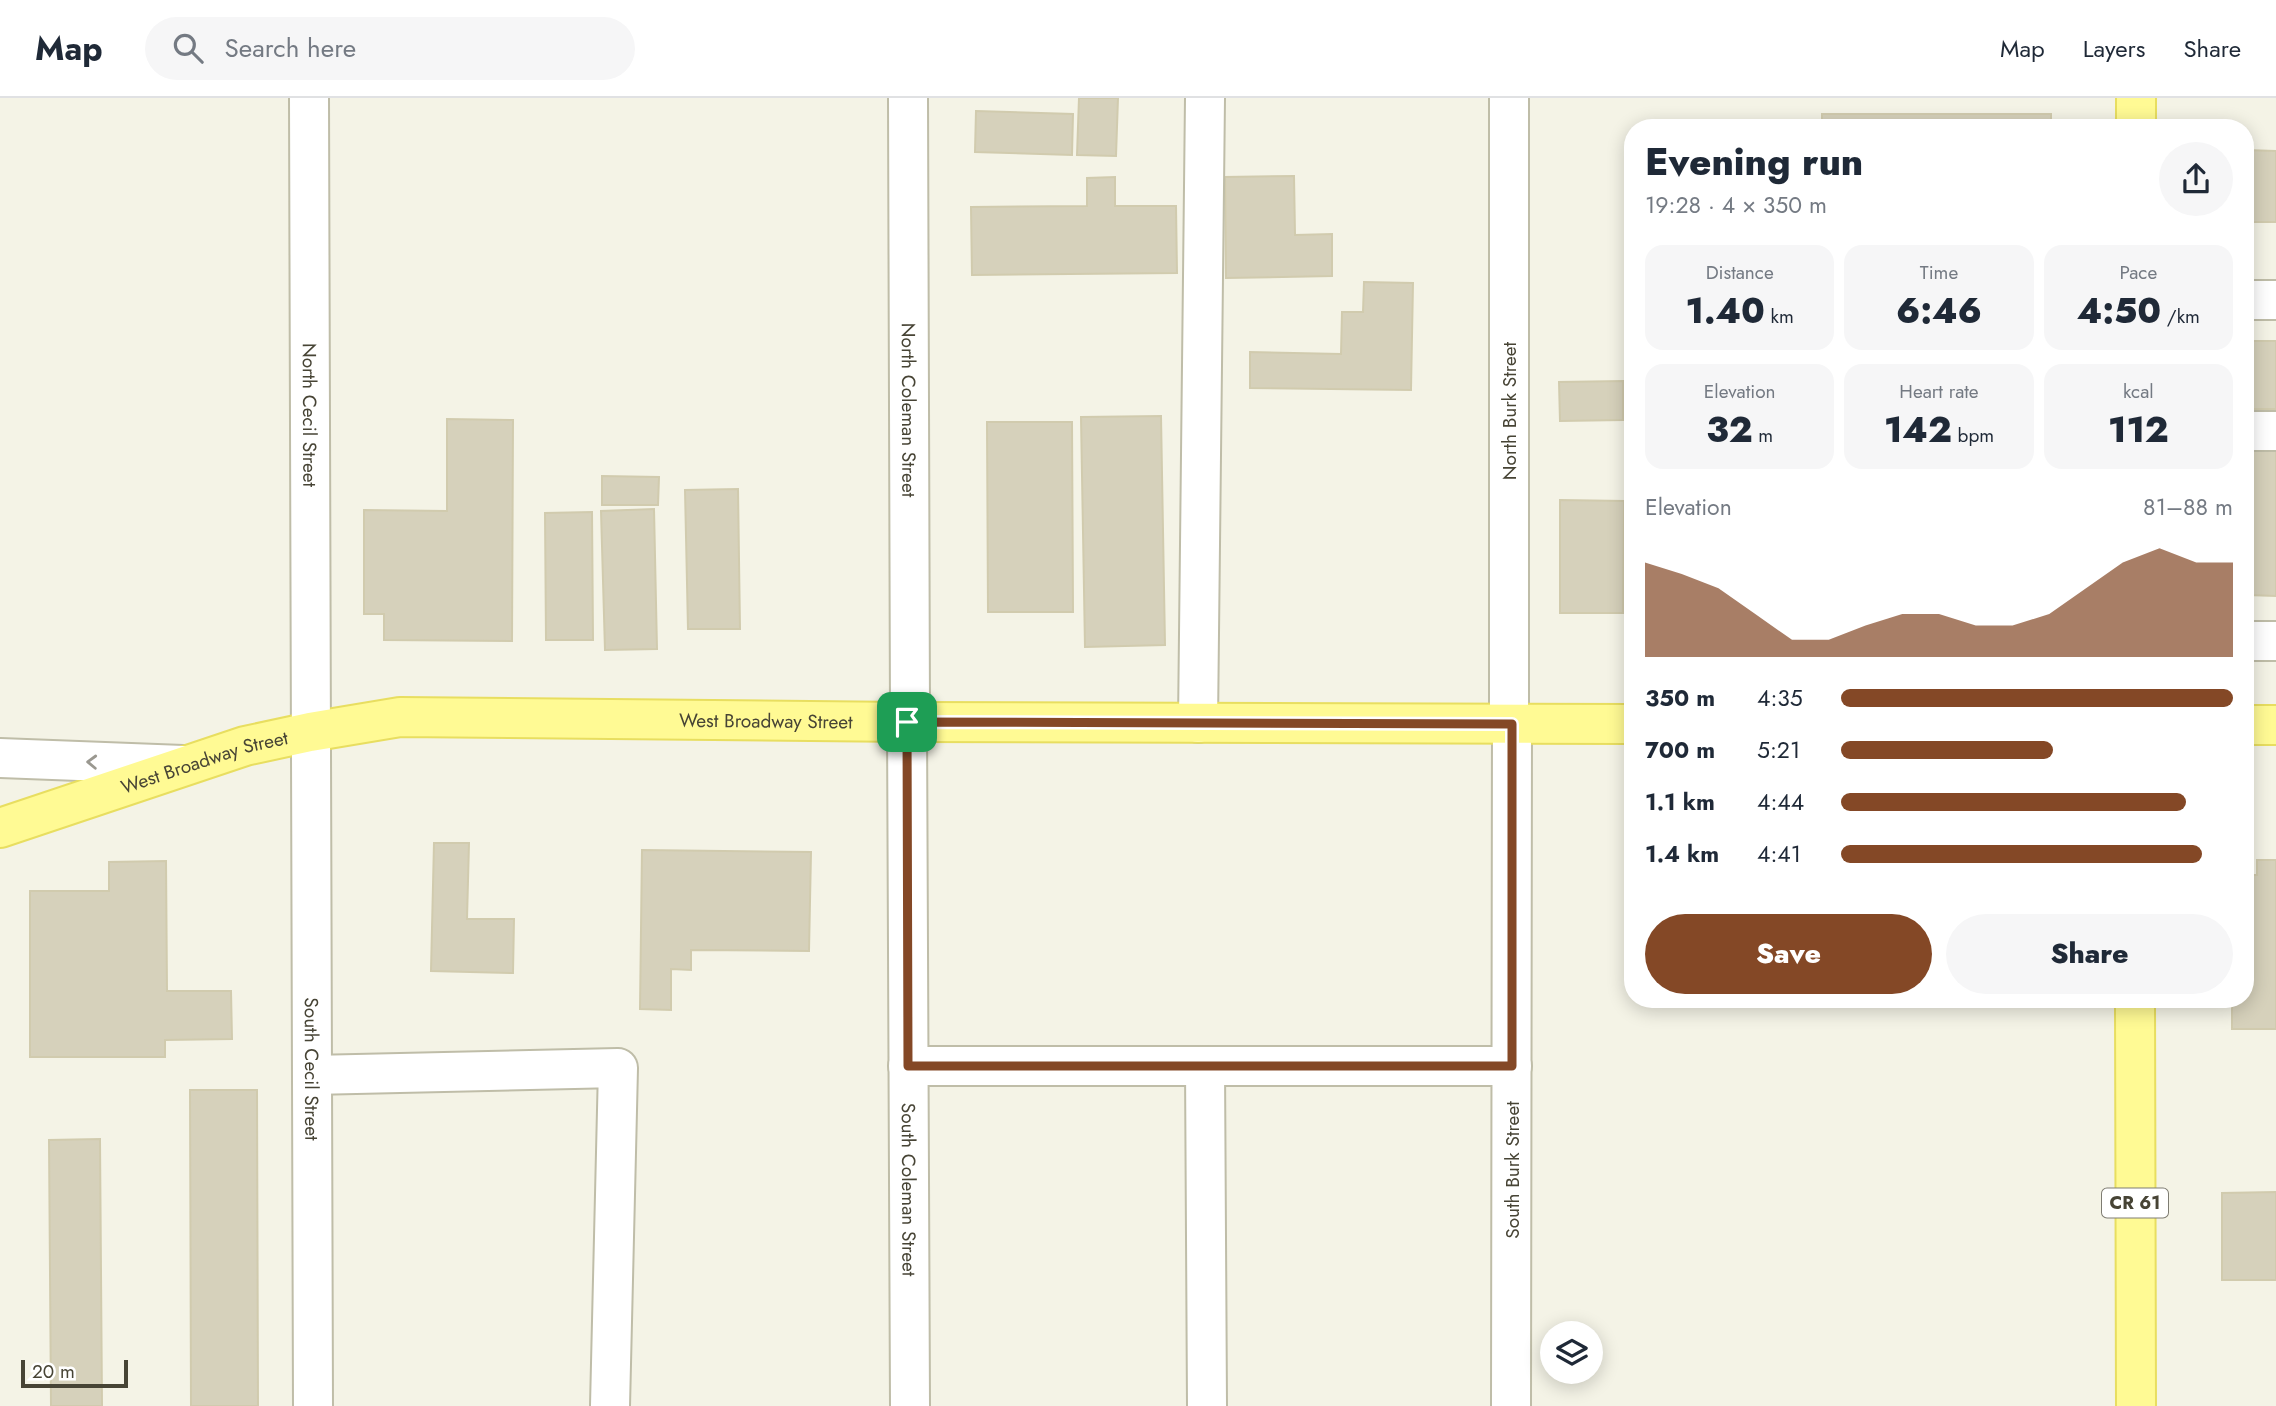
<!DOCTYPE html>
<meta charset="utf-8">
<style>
body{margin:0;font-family:Jost,sans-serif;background:#f6f6f7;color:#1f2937;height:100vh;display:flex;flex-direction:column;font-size:26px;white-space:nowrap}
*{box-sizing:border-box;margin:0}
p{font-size:23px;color:#747a83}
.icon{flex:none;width:38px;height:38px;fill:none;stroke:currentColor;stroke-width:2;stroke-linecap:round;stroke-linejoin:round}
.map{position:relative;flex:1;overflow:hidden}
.sheet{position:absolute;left:1624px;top:21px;width:630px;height:889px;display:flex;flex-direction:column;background:#fff;border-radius:28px;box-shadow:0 4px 18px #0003}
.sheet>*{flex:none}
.buttons{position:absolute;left:1540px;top:1223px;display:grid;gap:14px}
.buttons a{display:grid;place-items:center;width:63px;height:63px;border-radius:50%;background:#fff;box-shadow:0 4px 18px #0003;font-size:35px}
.scale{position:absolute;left:21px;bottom:18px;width:107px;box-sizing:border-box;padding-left:7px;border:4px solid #474435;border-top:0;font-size:19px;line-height:24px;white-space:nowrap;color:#474435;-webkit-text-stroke:5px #fff;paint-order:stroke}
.pin{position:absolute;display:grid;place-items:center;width:60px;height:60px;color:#fff;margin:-30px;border-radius:14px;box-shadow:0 4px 10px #0006}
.round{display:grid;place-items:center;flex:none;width:74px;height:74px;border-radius:37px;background:#f6f6f7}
.headline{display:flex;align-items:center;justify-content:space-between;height:119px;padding:0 21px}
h1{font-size:38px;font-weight:800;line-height:52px}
.stats{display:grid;grid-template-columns:repeat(3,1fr);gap:10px;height:119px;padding:7px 21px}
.stats div{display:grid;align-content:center;border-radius:18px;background:#f6f6f7;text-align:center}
.stats b{font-size:35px;font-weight:800}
.stats small{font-size:19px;font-weight:400}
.stats p{font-size:19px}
.chart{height:196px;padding:14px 21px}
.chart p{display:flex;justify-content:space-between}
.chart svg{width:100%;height:126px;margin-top:7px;fill:#844826;opacity:.7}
.button{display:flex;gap:14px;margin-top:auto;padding:14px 21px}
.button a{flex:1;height:80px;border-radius:42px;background:#844826;color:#fff;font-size:28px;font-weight:800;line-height:80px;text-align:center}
.button a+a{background:#f6f6f7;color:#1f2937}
ul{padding:0 21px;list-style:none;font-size:23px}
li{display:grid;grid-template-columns:112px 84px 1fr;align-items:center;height:52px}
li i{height:18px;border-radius:9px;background:#844826}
header{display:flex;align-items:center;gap:42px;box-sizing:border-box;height:98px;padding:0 35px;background:#fff;border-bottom:2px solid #e0e1e3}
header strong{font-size:33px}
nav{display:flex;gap:38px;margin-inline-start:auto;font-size:24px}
.search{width:490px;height:63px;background:#f6f6f7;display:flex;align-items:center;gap:18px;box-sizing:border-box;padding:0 24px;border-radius:38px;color:#747a83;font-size:26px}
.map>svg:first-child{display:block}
.building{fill:#d6d1bb;stroke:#d1cbae;stroke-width:2}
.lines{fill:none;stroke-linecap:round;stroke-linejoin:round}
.minor-casing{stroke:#bfbda8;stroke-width:42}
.major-casing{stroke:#e8de60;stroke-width:42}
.minor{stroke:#fff;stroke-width:38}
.major{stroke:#fffa94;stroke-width:38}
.oneway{stroke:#9a9890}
.route-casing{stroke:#fff;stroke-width:14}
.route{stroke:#844826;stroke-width:9}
.labels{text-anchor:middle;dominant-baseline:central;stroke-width:6;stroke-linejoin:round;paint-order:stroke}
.shield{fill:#fff;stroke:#7e7c72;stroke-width:2}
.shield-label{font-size:18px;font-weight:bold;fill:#474435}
.street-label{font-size:19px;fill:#474435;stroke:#fff}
</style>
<header>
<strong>Map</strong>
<div class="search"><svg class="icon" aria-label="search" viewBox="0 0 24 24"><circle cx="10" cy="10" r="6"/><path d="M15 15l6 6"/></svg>Search here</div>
<nav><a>Map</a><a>Layers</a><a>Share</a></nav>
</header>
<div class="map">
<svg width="2276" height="1308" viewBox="0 0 2276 1308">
<rect width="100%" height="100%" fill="#f4f3e6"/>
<path class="building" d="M 1079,0 L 1118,0 L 1116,58 L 1077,57 Z
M 976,13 L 1073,16 L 1072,57 L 975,54 Z
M 1822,16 L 2051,16 L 2051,30 L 1822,30 Z
M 2245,52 L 2276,53 L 2276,124 L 2245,124 Z
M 1294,78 L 1295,137 L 1332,136 L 1332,178 L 1226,180 L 1225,79 Z
M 1115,79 L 1115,108 L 1176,108 L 1177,175 L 972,177 L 971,109 L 1087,108 L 1087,80 Z
M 1364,184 L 1413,185 L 1411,292 L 1250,290 L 1250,254 L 1341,256 L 1342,214 L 1363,214 Z
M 2252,243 L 2276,243 L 2276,311 L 2251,311 Z
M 1623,283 L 1623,322 L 1560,323 L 1559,284 Z
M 1161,318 L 1165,547 L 1085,549 L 1081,319 Z
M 447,321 L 513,322 L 512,543 L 384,542 L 384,516 L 364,516 L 364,412 L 447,413 Z
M 987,324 L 1072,324 L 1073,514 L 988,514 Z
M 2250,347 L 2276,348 L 2276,498 L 2248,497 Z
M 602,378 L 659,379 L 658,407 L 602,407 Z
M 738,391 L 740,531 L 688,531 L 685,392 Z
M 1560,402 L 1624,403 L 1623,515 L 1560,515 Z
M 654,411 L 657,551 L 605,552 L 601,413 Z
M 592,414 L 593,542 L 546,542 L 545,415 Z
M 434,745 L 469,745 L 467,821 L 514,821 L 513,875 L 431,873 Z
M 642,752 L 811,754 L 809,853 L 691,852 L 691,872 L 671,871 L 671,912 L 640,911 Z
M 2257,762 L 2276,762 L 2276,931 L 2232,931 L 2232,901 L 2245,901 L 2245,777 L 2257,777 Z
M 166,763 L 167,893 L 231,893 L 232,941 L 165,942 L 165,959 L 30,959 L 30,793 L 109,793 L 109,764 Z
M 190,992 L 257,992 L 258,1308 L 191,1308 Z
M 100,1041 L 102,1308 L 51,1308 L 49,1042 Z
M 2276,1094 L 2276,1182 L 2222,1182 L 2222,1095 Z"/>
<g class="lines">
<g class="minor-casing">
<g id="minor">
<path id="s1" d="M 309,0 L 313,1308"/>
<path id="s2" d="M 908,0 L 910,614 L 907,624 L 910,1308"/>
<path d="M 1509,0 L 1509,616 L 1512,626 L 1511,1308"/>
<path d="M 2245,202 L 2276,202"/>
<path d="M 2245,333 L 2276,333"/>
<path d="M 2245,543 L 2276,543"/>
<path d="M 1198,625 L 1205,0"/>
<path d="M 0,660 L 183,667"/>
<path d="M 908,968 L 1512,968"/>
<path d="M 1205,968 L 1207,1308"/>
<path d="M 312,977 L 618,970 L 610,1308"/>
</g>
</g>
<g class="major-casing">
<g id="major">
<path d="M 2136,30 L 2136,0"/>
<path d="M 2245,627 L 2276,627"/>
<path id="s3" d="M 0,730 L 245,648 L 310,634 L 400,619 L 907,624 L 1633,626"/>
<path d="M 2135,901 L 2136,1308"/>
</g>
</g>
<use href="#minor" class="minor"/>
<use href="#major" class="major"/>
</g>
<defs><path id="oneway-chevron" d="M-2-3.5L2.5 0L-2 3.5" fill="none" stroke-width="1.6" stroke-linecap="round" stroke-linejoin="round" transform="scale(1.75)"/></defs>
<use class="oneway" href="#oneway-chevron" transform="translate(92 664) rotate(-178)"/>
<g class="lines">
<g class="route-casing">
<path id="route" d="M 907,624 L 1512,626 L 1512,968 L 908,968 Z"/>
</g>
<use href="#route" class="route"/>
</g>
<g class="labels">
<rect class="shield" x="2102" y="1090.5" width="66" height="29" rx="5"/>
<g class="shield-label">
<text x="2135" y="1105">CR 61</text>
</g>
<g class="street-label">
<text stroke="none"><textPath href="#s2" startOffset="312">North Coleman Street</textPath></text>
<text transform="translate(1509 313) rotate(-90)">North Burk Street</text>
<text stroke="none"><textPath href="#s1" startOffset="317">North Cecil Street</textPath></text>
<text stroke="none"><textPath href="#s3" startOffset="782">West Broadway Street</textPath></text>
<text stroke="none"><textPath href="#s3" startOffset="215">West Broadway Street</textPath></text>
<text stroke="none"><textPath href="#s1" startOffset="971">South Cecil Street</textPath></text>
<text transform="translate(1512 1072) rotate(-90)">South Burk Street</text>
<text stroke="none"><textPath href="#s2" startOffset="1092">South Coleman Street</textPath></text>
</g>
</g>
</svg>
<div class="buttons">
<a><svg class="icon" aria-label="layers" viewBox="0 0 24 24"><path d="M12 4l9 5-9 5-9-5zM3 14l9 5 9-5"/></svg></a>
</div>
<div class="scale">20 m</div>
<div class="pin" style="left:907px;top:624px;background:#1e9e55"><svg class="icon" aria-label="arrive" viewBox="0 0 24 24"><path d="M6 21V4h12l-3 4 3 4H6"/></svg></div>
<section class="sheet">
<div class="headline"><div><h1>Evening run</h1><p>19:28 · 4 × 350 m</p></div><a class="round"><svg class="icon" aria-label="share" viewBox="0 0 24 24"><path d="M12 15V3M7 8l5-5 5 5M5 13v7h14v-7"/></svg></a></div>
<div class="stats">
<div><p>Distance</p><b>1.40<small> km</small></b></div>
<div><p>Time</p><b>6:46</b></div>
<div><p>Pace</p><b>4:50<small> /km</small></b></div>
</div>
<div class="stats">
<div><p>Elevation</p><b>32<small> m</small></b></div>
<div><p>Heart rate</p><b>142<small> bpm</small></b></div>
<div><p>kcal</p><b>112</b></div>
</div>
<div class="chart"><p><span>Elevation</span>81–88 m</p>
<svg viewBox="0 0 160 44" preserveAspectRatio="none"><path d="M0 44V11L10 15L20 20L30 29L40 38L50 38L60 33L70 29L80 29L90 33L100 33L110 29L120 20L130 11L140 6L150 11L160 11V44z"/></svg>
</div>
<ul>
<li><b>350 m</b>4:35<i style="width:100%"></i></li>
<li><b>700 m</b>5:21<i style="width:54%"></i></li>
<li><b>1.1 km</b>4:44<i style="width:88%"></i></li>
<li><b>1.4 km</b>4:41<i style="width:92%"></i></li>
</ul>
<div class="button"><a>Save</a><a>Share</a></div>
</section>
</div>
